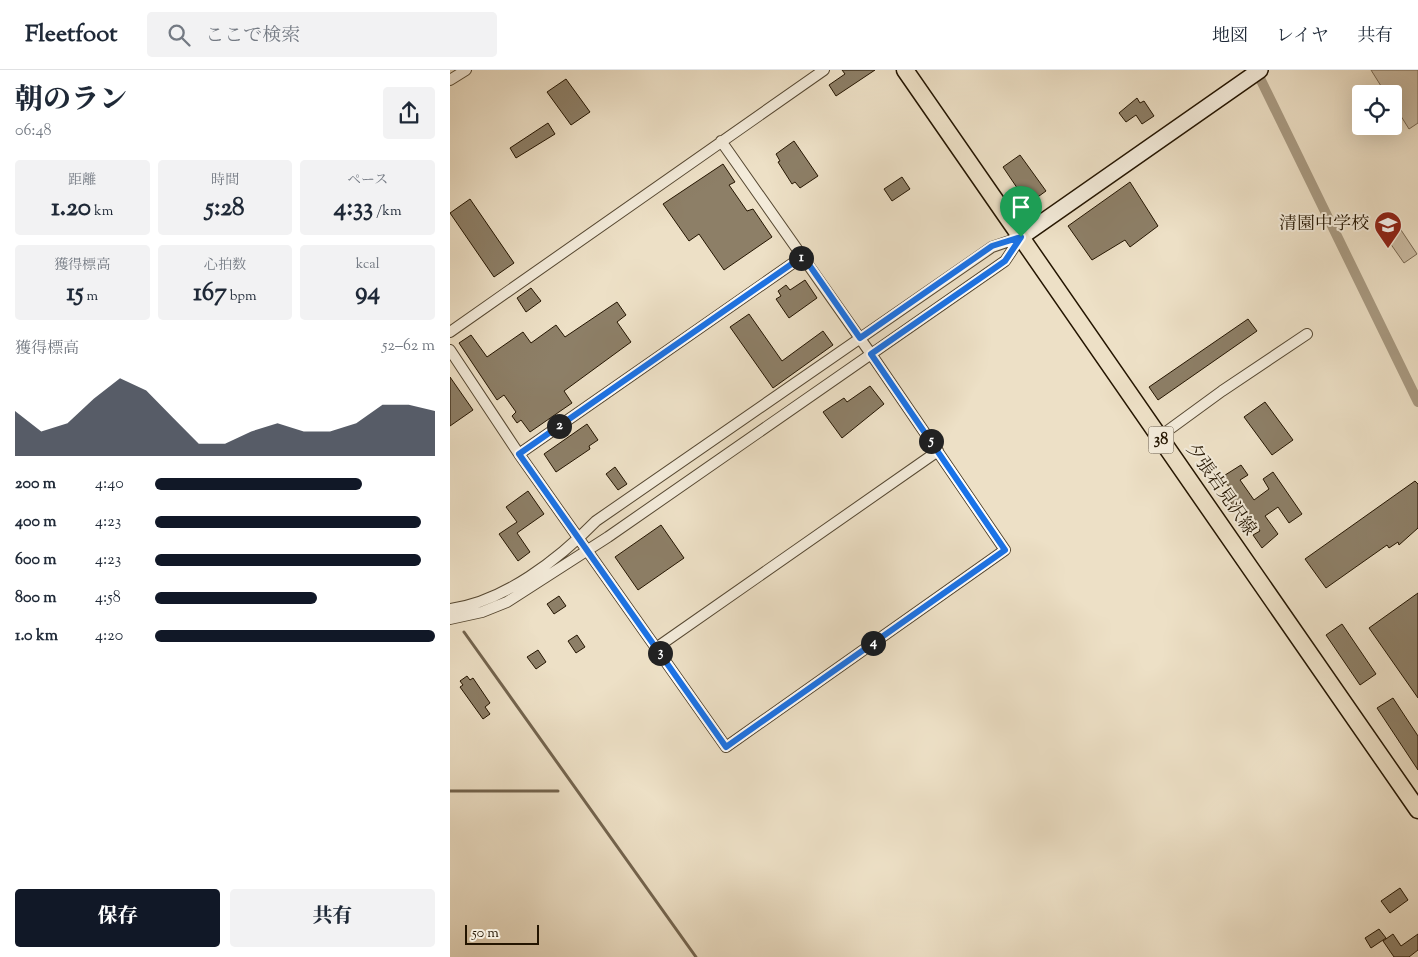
<!DOCTYPE html>
<html lang="ja">
<meta charset="utf-8">
<style>
body{margin:0;font-family:"Sorts Mill Goudy","Noto Serif JP",serif;background:#f2f2f3;color:#1f2937;height:100vh;display:flex;flex-direction:column;font-size:19px;white-space:nowrap}
*{box-sizing:border-box;margin:0}
p{font-size:16px;color:#747a83}
.icon{flex:none;width:28px;height:28px;fill:none;stroke:currentColor;stroke-width:2;stroke-linecap:round;stroke-linejoin:round}
.map{position:relative;flex:1;overflow:hidden}
.side{display:flex;flex-direction:column;background:#fff;width:450px}
.side>*{flex:none}
.buttons{position:absolute;left:902px;top:15px;display:grid;gap:10px}
.buttons a{display:grid;place-items:center;width:50px;height:50px;border-radius:5px;background:#fff;box-shadow:0 5px 20px #0002;font-size:25px}
.scale{position:absolute;left:15px;bottom:12px;width:74px;box-sizing:border-box;padding-left:5px;border:2px solid #241501;border-top:0;font-size:14px;line-height:18px;white-space:nowrap;color:#241501;-webkit-text-stroke:4px #f3ebda;paint-order:stroke}
.pin{position:absolute;display:grid;place-items:center;width:42px;height:42px;color:#fff;margin:-51px -21px;border-radius:50% 50% 50% 0;rotate:-45deg;box-shadow:0 0 5px #0007}
.pin .icon{rotate:45deg}
.km{position:absolute;width:25px;height:25px;margin:-12px;border-radius:50%;background:#222;color:#fff;font-size:14px;line-height:25px;text-align:center}
.round{display:grid;place-items:center;flex:none;width:52px;height:52px;border-radius:5px;background:#f2f2f3}
.summary{display:flex;align-items:center;justify-content:space-between;height:85px;padding:0 15px}
h1{font-size:28px;font-weight:800;line-height:38px}
.stats{display:grid;grid-template-columns:repeat(3,1fr);gap:8px;height:85px;padding:5px 15px}
.stats div{display:grid;align-content:center;border-radius:5px;background:#f2f2f3;text-align:center}
.stats b{font-size:25px;font-weight:800}
.stats small{font-size:14px;font-weight:400}
.stats p{font-size:14px}
.chart{height:140px;padding:10px 15px}
.chart p{display:flex;justify-content:space-between}
.chart svg{width:100%;height:90px;margin-top:5px;fill:#111827;opacity:.7}
.action{display:flex;gap:10px;margin-top:auto;padding:10px 15px}
.action a{flex:1;height:58px;border-radius:5px;background:#111827;color:#fff;font-size:20px;font-weight:800;line-height:58px;text-align:center}
.action a+a{background:#f2f2f3;color:#1f2937}
ul{padding:0 15px;list-style:none;font-size:16px}
li{display:grid;grid-template-columns:80px 60px 1fr;align-items:center;height:38px}
li i{height:12px;border-radius:6px;background:#111827}
header{display:flex;align-items:center;gap:30px;box-sizing:border-box;height:70px;padding:0 25px;background:#fff;border-bottom:1px solid #e0e1e3}
header strong{font-size:24px}
nav{display:flex;gap:28px;margin-inline-start:auto;font-size:18px}
.search{width:350px;height:45px;background:#f2f2f3;display:flex;align-items:center;gap:12px;box-sizing:border-box;padding:0 18px;border-radius:5px;color:#747a83;font-size:19px}
main{display:flex;flex:1;min-height:0}
.map>svg:first-child{display:block}
.green{fill:#cbbda5;stroke:#786953}
.lines{fill:none;stroke-linecap:round;stroke-linejoin:round}
.stream{stroke:#74654f;stroke-width:3}
.canal{stroke:#a99b83;stroke-width:10}
.building{fill:#8d7f67;stroke:#241501}
.street-casing{stroke:#564832;stroke-width:12}
.secondary-casing{stroke:#241501;stroke-width:18}
.primary-casing{stroke:#241501;stroke-width:19}
.street{stroke:#f3ebda;stroke-width:10}
.secondary{stroke:#f3ebda;stroke-width:15}
.primary{stroke:#ede0c6;stroke-width:16}
.route-casing{stroke:#fff;stroke-width:10}
.route{stroke:#1a73e8;stroke-width:6}
.labels{text-anchor:middle;dominant-baseline:central;stroke-width:4;stroke-linejoin:round;paint-order:stroke}
.shield{fill:#f3ebda;stroke:#625542;stroke-width:1}
.shield-label{font-size:16px;font-weight:bold;fill:#241501}
.poi-label{font-size:18px;fill:#241501;stroke:#f3ebda;text-anchor:end}
.street-label{font-size:18px;fill:#241501;stroke:#f3ebda}
</style>
<header>
<strong>Fleetfoot</strong>
<div class="search"><svg class="icon" aria-label="search" viewBox="0 0 24 24"><circle cx="10" cy="10" r="6"/><path d="M15 15l6 6"/></svg>ここで検索</div>
<nav><a>地図</a><a>レイヤ</a><a>共有</a></nav>
</header>
<main>
<section class="side">
<div class="summary"><div><h1>朝のラン</h1><p>06:48</p></div><a class="round"><svg class="icon" aria-label="share" viewBox="0 0 24 24"><path d="M12 15V3M7 8l5-5 5 5M5 13v7h14v-7"/></svg></a></div>
<div class="stats">
<div><p>距離</p><b>1.20<small> km</small></b></div>
<div><p>時間</p><b>5:28</b></div>
<div><p>ペース</p><b>4:33<small> /km</small></b></div>
</div>
<div class="stats">
<div><p>獲得標高</p><b>15<small> m</small></b></div>
<div><p>心拍数</p><b>167<small> bpm</small></b></div>
<div><p>kcal</p><b>94</b></div>
</div>
<div class="chart"><p><span>獲得標高</span>52–62 m</p>
<svg viewBox="0 0 160 44" preserveAspectRatio="none"><path d="M0 44V22L10 32L20 28L30 16L40 6L50 12L60 25L70 38L80 38L90 32L100 28L110 32L120 32L130 28L140 19L150 19L160 22V44z"/></svg>
</div>
<ul>
<li><b>200 m</b>4:40<i style="width:74%"></i></li>
<li><b>400 m</b>4:23<i style="width:95%"></i></li>
<li><b>600 m</b>4:23<i style="width:95%"></i></li>
<li><b>800 m</b>4:58<i style="width:58%"></i></li>
<li><b>1.0 km</b>4:20<i style="width:100%"></i></li>
</ul>
<div class="action"><a>保存</a><a>共有</a></div>
</section>
<div class="map">
<svg width="968" height="887" viewBox="0 0 968 887">
<rect width="100%" height="100%" fill="#ede0c6"/>
<filter id="stains"><feTurbulence type="fractalNoise" baseFrequency=".004" numOctaves="4"/><feColorMatrix values="0 0 0 0 .2 0 0 0 0 .09 0 0 0 0 .02 0 0 0 .5 -.17"/></filter>
<radialGradient id="worn" r=".72"><stop offset=".6" stop-color="#630" stop-opacity="0"/><stop offset="1" stop-color="#630" stop-opacity=".3"/></radialGradient>
<path class="green" d="M 921,0 L 968,0 L 968,53 L 959,59 L 944,35 L 944,24 L 936,24 Z
M 947,154 L 967,184 L 954,193 L 933,163 Z"/>
<g class="lines">
<path class="stream" d="M 14,562 L 246,887
M 0,721 L 108,721"/>
<path class="canal" d="M 806,0 L 968,332"/>
</g>
<path class="building" d="M 392,0 L 425,0 L 386,26 L 379,15 L 395,4 Z
M 116,9 L 140,42 L 121,55 L 97,22 Z
M 687,28 L 690,33 L 694,31 L 704,46 L 692,54 L 686,45 L 676,52 L 669,43 Z
M 98,53 L 105,64 L 66,88 L 60,78 Z
M 344,71 L 368,106 L 350,118 L 345,112 L 342,114 L 328,92 L 330,91 L 326,84 Z
M 570,85 L 596,121 L 578,134 L 553,97 Z
M 273,94 L 285,112 L 279,115 L 297,141 L 303,139 L 322,167 L 274,200 L 249,164 L 239,171 L 213,134 Z
M 452,107 L 460,119 L 442,131 L 434,119 Z
M 680,112 L 708,156 L 680,177 L 675,170 L 642,190 L 618,156 Z
M 20,129 L 64,193 L 44,207 L 0,143 Z
M 355,210 L 367,228 L 339,248 L 326,229 L 331,226 L 328,221 L 336,215 L 340,220 Z
M 81,218 L 91,231 L 76,242 L 67,228 Z
M 167,232 L 176,245 L 167,252 L 181,272 L 114,321 L 122,333 L 80,362 L 71,350 L 67,353 L 62,346 L 66,342 L 54,325 L 47,330 L 9,273 L 21,265 L 37,287 L 73,262 L 81,273 L 106,255 L 115,267 Z
M 299,244 L 332,291 L 373,261 L 383,275 L 323,318 L 280,257 Z
M 798,249 L 807,261 L 708,330 L 699,317 Z
M 0,307 L 23,340 L 0,356 Z
M 420,316 L 434,334 L 392,368 L 373,342 L 394,328 L 397,332 Z
M 815,332 L 843,370 L 822,385 L 794,347 Z
M 137,354 L 148,370 L 139,376 L 140,379 L 106,402 L 94,384 Z
M 791,395 L 798,405 L 790,410 L 804,430 L 819,419 L 813,409 L 823,402 L 852,444 L 839,453 L 828,437 L 815,446 L 828,464 L 812,478 L 803,465 L 810,461 L 792,434 L 785,439 L 778,428 L 784,424 L 772,407 Z
M 165,397 L 177,414 L 168,420 L 156,404 Z
M 965,411 L 968,414 L 968,458 L 949,475 L 948,472 L 939,478 L 937,475 L 876,518 L 855,489 Z
M 78,421 L 94,444 L 67,463 L 80,482 L 68,491 L 49,464 L 67,452 L 56,437 Z
M 211,455 L 234,488 L 188,520 L 165,487 Z
M 968,523 L 968,628 L 919,558 Z
M 109,526 L 116,536 L 104,544 L 97,534 Z
M 892,554 L 926,604 L 910,615 L 876,565 Z
M 127,565 L 135,577 L 126,583 L 118,571 Z
M 88,580 L 96,592 L 86,599 L 77,587 Z
M 17,606 L 20,610 L 23,608 L 40,633 L 35,637 L 40,644 L 33,649 L 10,617 L 13,615 L 10,611 Z
M 943,628 L 968,666 L 968,700 L 927,638 Z
M 950,818 L 958,830 L 940,843 L 931,831 Z
M 929,859 L 936,868 L 921,878 L 915,868 Z
M 943,864 L 951,876 L 968,864 L 968,880 L 959,887 L 944,887 L 933,871 Z"/>
<g class="lines">
<g class="street-casing">
<path id="street" d="M 0,10 L 16,0
M 0,262 L 374,0
M 0,280 L 69,384 L 276,677 L 555,480 L 421,284 L 271,71
M 709,367 L 772,321 L 857,264
M 69,384 L 353,186
M 0,539 C 54,532 109,489 146,451 L 542,177 L 571,167
M 0,549 L 32,542 L 57,532 L 158,467 L 555,191 L 571,167
M 206,578 L 488,381"/>
</g>
<g class="secondary-casing">
<path id="secondary" d="M 571,167 L 810,0"/>
</g>
<g class="primary-casing">
<path id="primary" d="M 455,0 L 968,740"/>
</g>
<use href="#street" class="street"/>
<use href="#secondary" class="secondary"/>
<use href="#primary" class="primary"/>
</g>
<g class="lines">
<g class="route-casing">
<path id="route" d="M 571,167 L 555,191 L 421,284 L 555,480 L 276,677 L 69,384 L 353,186 L 410,268 L 542,176 Z"/>
</g>
<use href="#route" class="route"/>
</g>
<defs>
<g id="school-pin" transform="scale(1.4375)"><path d="M0 17L-7.5 6A9.5 9.5 0 1 1 7.5 6Z" fill="#8f2418" stroke="#f3ebda"/><path d="M0-5L7-2L0 1L-7-2ZM-4 1L0 2.5L4 1V4Q0 6-4 4Z" fill="#fff"/></g>
</defs>
<g fill-rule="evenodd">
<use href="#school-pin" x="938" y="155"/>
</g>
<g class="labels">
<rect class="shield" x="698.5" y="356.5" width="25" height="27" rx="4"/>
<g class="shield-label">
<text x="711" y="370">38</text>
</g>
<g class="poi-label">
<text x="919" y="155">清園中学校</text>
</g>
<g class="street-label">
<text transform="translate(770 420) rotate(55)">夕張岩見沢線</text>
</g>
</g>
<rect width="100%" height="100%" filter="url(#stains)"/>
<rect width="100%" height="100%" fill="url(#worn)"/>
</svg>
<div class="buttons">
<a><svg class="icon" aria-label="locate" viewBox="0 0 24 24"><circle cx="12" cy="12" r="6"/><path d="M12 2v4M12 18v4M2 12h4M18 12h4"/></svg></a>
</div>
<div class="scale">50 m</div>
<div class="pin" style="left:571px;top:167px;background:#1e9e55"><svg class="icon" aria-label="arrive" viewBox="0 0 24 24"><path d="M6 21V4h12l-3 4 3 4H6"/></svg></div>
<b class="km" style="left:351px;top:188px">1</b>
<b class="km" style="left:109px;top:356px">2</b>
<b class="km" style="left:210px;top:583px">3</b>
<b class="km" style="left:423px;top:573px">4</b>
<b class="km" style="left:481px;top:371px">5</b>
</div>
</main>
